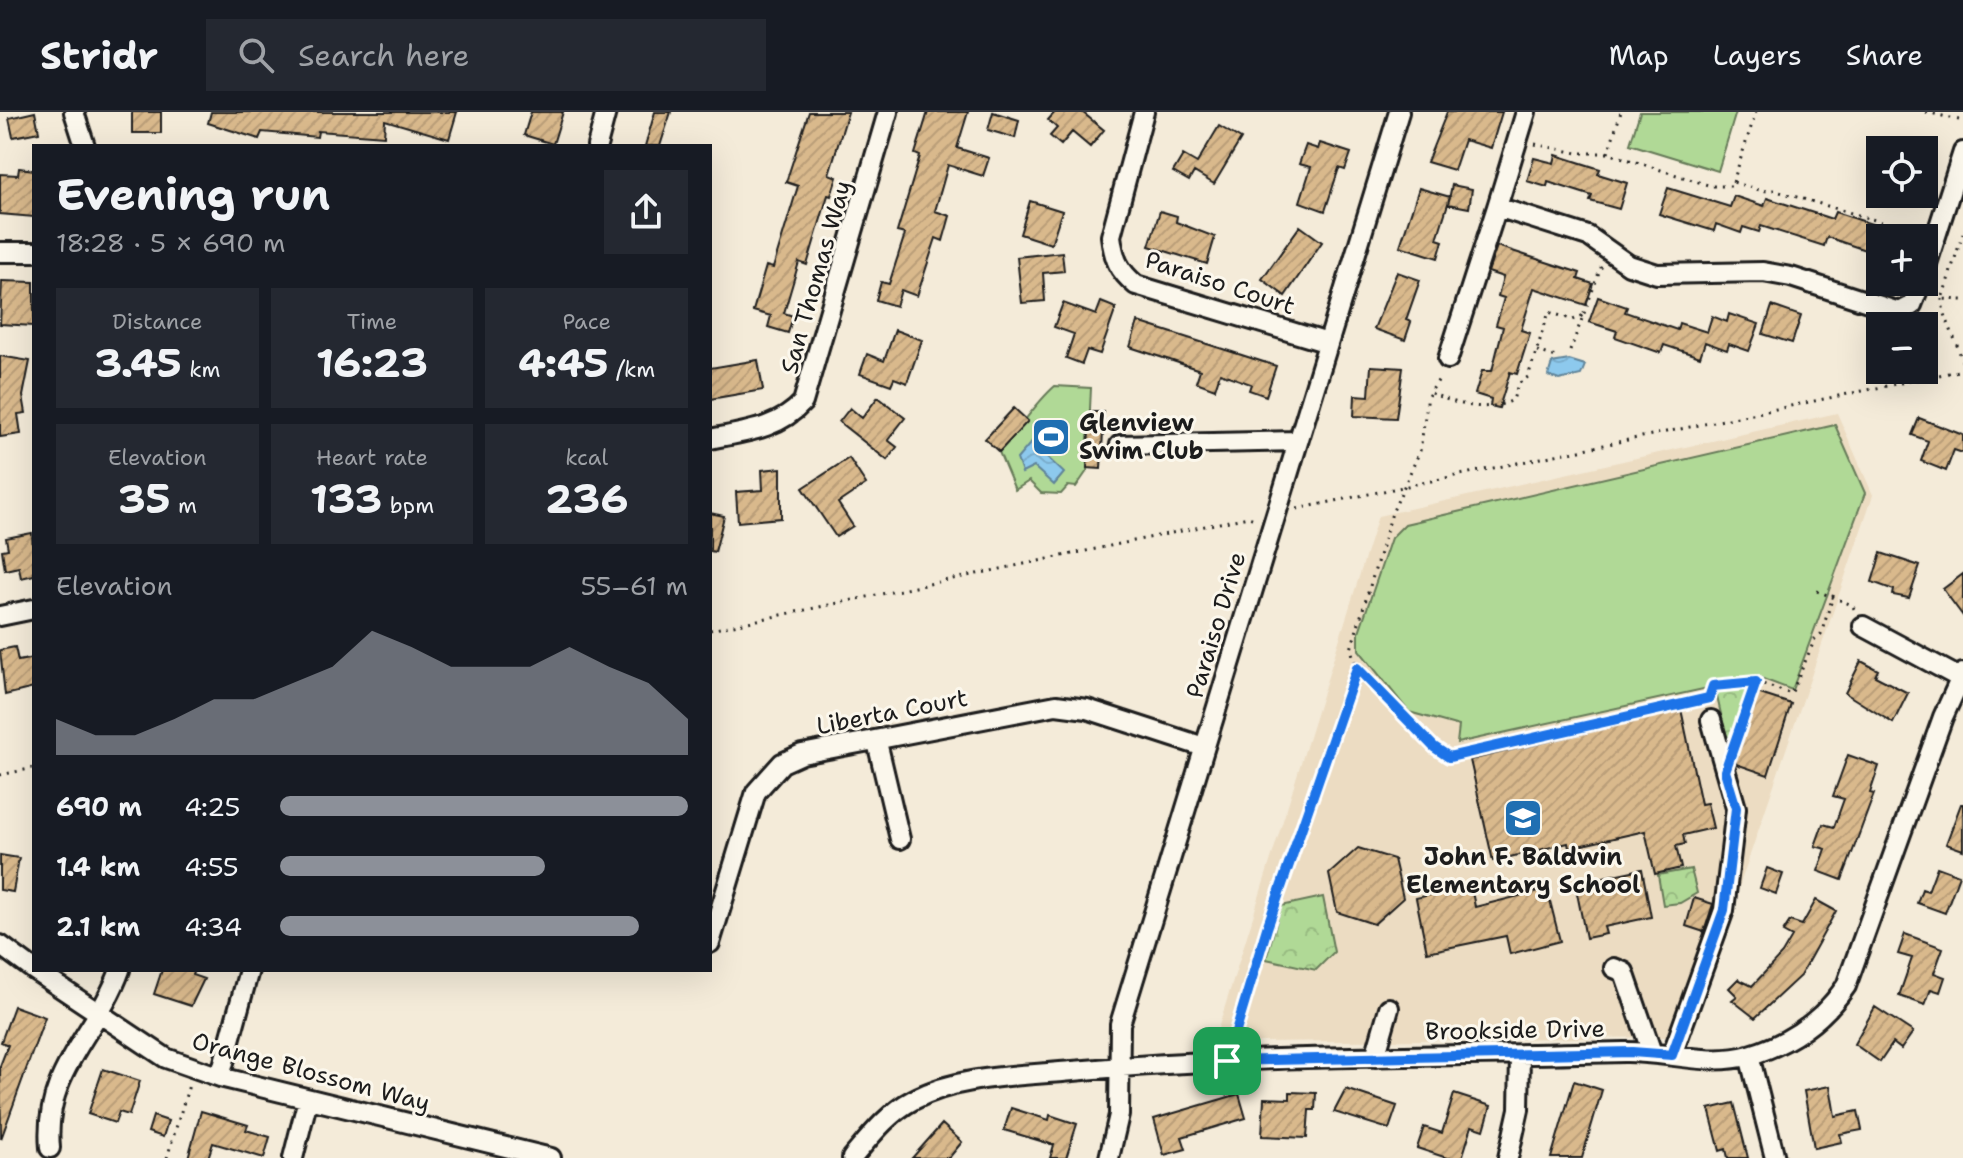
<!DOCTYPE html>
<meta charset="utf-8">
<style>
body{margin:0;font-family:"Shantell Sans",sans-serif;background:#242831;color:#f1f3f6;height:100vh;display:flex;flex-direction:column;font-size:30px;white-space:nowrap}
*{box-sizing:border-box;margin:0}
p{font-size:26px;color:#9ea1a6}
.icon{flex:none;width:44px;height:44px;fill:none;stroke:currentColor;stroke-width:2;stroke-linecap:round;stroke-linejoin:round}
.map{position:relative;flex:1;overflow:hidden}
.drawer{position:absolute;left:32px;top:32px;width:680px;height:828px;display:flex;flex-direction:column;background:#171b24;border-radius:0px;box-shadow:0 8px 32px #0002}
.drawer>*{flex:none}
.fabs{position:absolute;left:1866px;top:24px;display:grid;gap:16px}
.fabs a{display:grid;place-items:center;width:72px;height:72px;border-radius:0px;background:#171b24;box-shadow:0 8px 32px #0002;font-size:40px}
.pin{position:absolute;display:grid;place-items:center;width:68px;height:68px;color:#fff;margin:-34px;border-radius:16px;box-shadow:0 4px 12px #0006}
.round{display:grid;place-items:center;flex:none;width:84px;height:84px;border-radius:0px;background:#242831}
.summary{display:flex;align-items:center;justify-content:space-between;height:136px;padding:0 24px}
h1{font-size:44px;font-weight:700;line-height:60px}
.metrics{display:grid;grid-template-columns:repeat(3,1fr);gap:12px;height:136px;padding:8px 24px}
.metrics div{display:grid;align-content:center;border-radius:0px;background:#242831;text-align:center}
.metrics b{font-size:40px;font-weight:700}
.metrics small{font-size:22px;font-weight:400}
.metrics p{font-size:22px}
.chart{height:224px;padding:16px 24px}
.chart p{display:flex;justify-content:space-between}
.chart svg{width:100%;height:144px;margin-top:8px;fill:#8c9099;opacity:.7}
ul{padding:0 24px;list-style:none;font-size:26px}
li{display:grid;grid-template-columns:128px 96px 1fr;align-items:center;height:60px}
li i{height:20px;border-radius:10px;background:#8c9099}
header{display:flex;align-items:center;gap:48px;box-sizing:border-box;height:112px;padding:0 40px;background:#171b24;border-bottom:2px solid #363941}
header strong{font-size:38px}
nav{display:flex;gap:44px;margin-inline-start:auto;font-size:28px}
.search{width:560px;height:72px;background:#242831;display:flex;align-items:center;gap:20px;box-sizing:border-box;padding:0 28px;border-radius:0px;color:#9ea1a6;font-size:30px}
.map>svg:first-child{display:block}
.built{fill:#ecdcc2}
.grass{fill:#b0d996;stroke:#667a59;stroke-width:2}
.park{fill:url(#park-crowns);stroke:#667a59;stroke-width:2}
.water{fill:url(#water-waves);stroke:#608499;stroke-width:2}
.building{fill:url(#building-hatch);stroke:#1c1c1c;stroke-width:2}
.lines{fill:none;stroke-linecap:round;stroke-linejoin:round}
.minor-casing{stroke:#1c1c1c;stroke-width:24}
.path{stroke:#1c1c1c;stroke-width:3;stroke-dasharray:2 6;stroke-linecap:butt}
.minor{stroke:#fbf7ec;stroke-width:18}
.route-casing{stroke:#fff;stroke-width:16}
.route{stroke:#1a73e8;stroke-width:10}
.labels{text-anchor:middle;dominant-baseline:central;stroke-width:6;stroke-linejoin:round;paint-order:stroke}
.street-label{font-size:24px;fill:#1c1c1c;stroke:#fbf7ec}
.poi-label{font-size:24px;font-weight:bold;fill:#1c1c1c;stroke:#fbf7ec;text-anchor:start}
</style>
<header>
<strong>Stridr</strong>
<div class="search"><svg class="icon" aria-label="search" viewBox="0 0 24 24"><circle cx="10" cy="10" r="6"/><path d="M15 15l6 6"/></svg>Search here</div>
<nav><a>Map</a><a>Layers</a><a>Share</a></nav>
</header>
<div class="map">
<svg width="1963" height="1046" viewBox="0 0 1963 1046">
<defs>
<pattern id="park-crowns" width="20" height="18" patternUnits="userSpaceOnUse" patternTransform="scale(2)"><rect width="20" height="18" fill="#b0d996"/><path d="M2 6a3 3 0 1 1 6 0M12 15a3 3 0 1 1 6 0" fill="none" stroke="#97ba81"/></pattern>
<pattern id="water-waves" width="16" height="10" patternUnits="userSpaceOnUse" patternTransform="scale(2)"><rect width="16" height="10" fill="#8dc9ed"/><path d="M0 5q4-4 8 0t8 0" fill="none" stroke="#79accb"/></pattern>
<pattern id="building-hatch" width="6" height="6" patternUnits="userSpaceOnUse" patternTransform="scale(2)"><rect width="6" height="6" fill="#d9b98c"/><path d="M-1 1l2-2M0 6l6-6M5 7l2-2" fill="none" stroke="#ba9e78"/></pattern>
</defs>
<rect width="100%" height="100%" fill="#f4ebd9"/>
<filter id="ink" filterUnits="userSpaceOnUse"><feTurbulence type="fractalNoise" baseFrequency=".0125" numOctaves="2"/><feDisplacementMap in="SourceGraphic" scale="16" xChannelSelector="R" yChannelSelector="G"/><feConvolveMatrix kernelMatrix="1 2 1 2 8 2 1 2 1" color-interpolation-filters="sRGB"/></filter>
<g filter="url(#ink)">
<path class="built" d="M 1837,301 L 1873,383 L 1686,930 L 1667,925 L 1261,930 L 1212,936 L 1378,404 Z"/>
<path class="grass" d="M 1640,0 L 1736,0 L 1718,59 L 1630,32 Z
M 1055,274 L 1091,276 L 1087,359 L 1076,375 L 1068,374 L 1061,382 L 1041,381 L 1029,369 L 1015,378 L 999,340 C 1019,319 1033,293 1055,274 Z
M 1835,313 L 1865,381 L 1792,578 L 1758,565 L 1457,631 L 1459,614 L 1409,600 L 1359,538 L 1359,520 L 1391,426 L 1405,412 Z"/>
<path class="park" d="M 1749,572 L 1731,626 L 1726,624 L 1715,576 Z
M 1691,757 L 1697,781 L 1680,791 L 1663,793 L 1658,763 Z
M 1323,785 L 1334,840 L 1316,858 L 1266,847 L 1281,794 Z"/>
<path class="water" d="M 1569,248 L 1585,253 L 1581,263 L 1559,268 L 1548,264 L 1552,251 Z
M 1035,326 L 1050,331 L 1046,344 L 1064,361 L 1054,373 L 1034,355 L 1022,361 L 1017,347 Z"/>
<path class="building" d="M 35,0 L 39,20 L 13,25 L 9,6 Z
M 132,0 L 161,0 L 161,21 L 132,21 Z
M 211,0 L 457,0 L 449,27 L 385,8 L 384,24 L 318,19 L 317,25 L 262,20 L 259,27 L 208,11 Z
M 531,0 L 563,0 L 553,32 L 524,23 Z
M 655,0 L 671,0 L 660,34 L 645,34 Z
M 809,0 L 848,0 L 829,62 L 837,65 L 831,84 L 828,83 L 807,153 L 799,150 L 784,201 L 793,204 L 788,221 L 768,215 L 771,204 L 753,199 L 766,154 L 773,156 L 798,74 L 786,70 Z
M 928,0 L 968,0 L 957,36 L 989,46 L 983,64 L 948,53 L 935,99 L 950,104 L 943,129 L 936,126 L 917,184 L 901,178 L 896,194 L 876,188 L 881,170 L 889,172 L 905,122 L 897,120 L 920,44 L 915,42 Z
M 993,0 L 1019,8 L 1015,26 L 988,18 Z
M 1055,0 L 1082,0 L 1104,18 L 1090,35 L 1072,20 L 1061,33 L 1050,24 L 1057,16 L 1048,8 Z
M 1447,0 L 1502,0 L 1491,36 L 1464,28 L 1454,58 L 1427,50 Z
M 1219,14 L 1241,27 L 1214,72 L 1194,60 L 1189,69 L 1173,60 L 1183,43 L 1197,51 Z
M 1320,31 L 1351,41 L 1345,58 L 1339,56 L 1325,99 L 1300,90 L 1311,55 L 1299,52 L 1306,33 L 1318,37 Z
M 1556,43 L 1600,57 L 1598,62 L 1627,71 L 1619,97 L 1590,89 L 1592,84 L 1548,70 L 1547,75 L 1527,69 L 1534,46 L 1554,51 Z
M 19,56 L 34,58 L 34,105 L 0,102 L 0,62 L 18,63 Z
M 1452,73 L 1472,77 L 1469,96 L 1448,92 Z
M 1419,76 L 1450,85 L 1437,127 L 1443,129 L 1438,146 L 1400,134 Z
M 1668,76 L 1730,95 L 1734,84 L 1764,94 L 1767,86 L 1832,107 L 1835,100 L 1878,114 L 1880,143 L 1827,125 L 1824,134 L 1761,114 L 1759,120 L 1743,115 L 1741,121 L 1716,112 L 1714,119 L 1659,102 Z
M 1030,89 L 1062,99 L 1051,132 L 1020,122 Z
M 1160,99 L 1177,104 L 1176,110 L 1215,125 L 1207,152 L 1149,134 Z
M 1300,114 L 1322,130 L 1285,184 L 1262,167 Z
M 1497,134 L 1580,161 L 1578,167 L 1593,172 L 1586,193 L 1534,176 L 1521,218 L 1530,221 L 1517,262 L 1510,260 L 1499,296 L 1490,294 L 1491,287 L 1475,282 L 1482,259 L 1492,259 L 1503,215 L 1496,213 L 1504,186 L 1498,184 L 1503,165 L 1488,160 Z
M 1062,140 L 1064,159 L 1043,161 L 1045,189 L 1022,191 L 1017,145 Z
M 1397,160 L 1420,168 L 1406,208 L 1411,210 L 1405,228 L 1374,217 Z
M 2,169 L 34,170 L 34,214 L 0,212 Z
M 1598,185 L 1627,195 L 1625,200 L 1677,218 L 1679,211 L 1707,220 L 1712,204 L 1727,210 L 1729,202 L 1759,212 L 1749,239 L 1729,232 L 1727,238 L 1705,230 L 1700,245 L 1664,233 L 1661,241 L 1615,225 L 1617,219 L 1589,210 Z
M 1101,190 L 1116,196 L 1100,242 L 1087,238 L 1082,252 L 1066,246 L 1074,222 L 1054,215 L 1063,191 L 1096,203 Z
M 1772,194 L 1801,204 L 1792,231 L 1763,222 Z
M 1138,210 L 1276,254 L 1266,284 L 1249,278 L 1251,272 L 1220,261 L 1215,277 L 1196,270 L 1200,258 L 1130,235 Z
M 895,218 L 922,228 L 907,271 L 894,266 L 891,273 L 860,262 L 867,242 L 884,249 Z
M 0,244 L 30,249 L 23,284 L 26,301 L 18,302 L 21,322 L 0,325 Z
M 758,248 L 763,278 L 710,287 L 710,256 Z
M 1371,254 L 1403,256 L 1396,306 L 1354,304 L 1355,283 L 1369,284 Z
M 878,285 L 905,306 L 888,328 L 897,335 L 887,348 L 839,310 L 850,296 L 862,306 Z
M 1014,296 L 1028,309 L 999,340 L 985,327 Z
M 1090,300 L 1104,300 L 1101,357 L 1087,356 Z
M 1919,306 L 1963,323 L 1963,341 L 1954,338 L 1946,359 L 1921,349 L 1928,329 L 1912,323 Z
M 849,346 L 866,372 L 838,391 L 853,414 L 836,425 L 803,376 Z
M 781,356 L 781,406 L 738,410 L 736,380 L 763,378 L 762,358 Z
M 710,401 L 724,404 L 715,440 L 710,439 Z
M 32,421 L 34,463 L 21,466 L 19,455 L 5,458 L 2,438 L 8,437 L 6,426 Z
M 1881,441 L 1920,454 L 1909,486 L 1893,483 L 1894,478 L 1872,470 Z
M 1963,462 L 1963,504 L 1943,477 Z
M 15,535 L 18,549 L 34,546 L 34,576 L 5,583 L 0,538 Z
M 1861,549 L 1878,558 L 1875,564 L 1908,581 L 1893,611 L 1845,581 Z
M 1757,581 L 1791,592 L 1768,663 L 1736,652 L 1735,648 Z
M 1681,597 L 1701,692 L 1707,691 L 1713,716 L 1683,723 L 1685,732 L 1676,734 L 1681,756 L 1655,762 L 1645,719 L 1569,736 L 1568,731 L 1493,749 L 1470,648 Z
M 1848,643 L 1879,654 L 1870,681 L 1874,682 L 1842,768 L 1818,759 L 1826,737 L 1815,734 L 1823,712 L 1834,715 L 1844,687 L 1833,684 Z
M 1961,692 L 1963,692 L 1963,738 L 1946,732 Z
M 1358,736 L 1394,747 L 1403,786 L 1374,812 L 1337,800 L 1329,762 Z
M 0,743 L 19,746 L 13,780 L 0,778 Z
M 1937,755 L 1959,763 L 1945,801 L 1917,791 L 1922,777 L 1928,779 Z
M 1767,756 L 1783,762 L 1776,782 L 1760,776 Z
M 1642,757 L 1651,805 L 1604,815 L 1606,822 L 1586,826 L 1575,771 Z
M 1471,774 L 1475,795 L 1547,777 L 1560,829 L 1510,842 L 1506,824 L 1427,840 L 1416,786 Z
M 1694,786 L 1713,792 L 1704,820 L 1686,814 Z
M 1816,788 L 1836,799 L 1800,864 L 1755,906 L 1732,888 L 1737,884 L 1729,876 L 1738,867 L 1752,874 L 1782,842 L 1792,825 L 1783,820 L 1790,809 L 1802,813 Z
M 1905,822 L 1943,836 L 1934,861 L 1945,865 L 1940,880 L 1931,877 L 1925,893 L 1899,884 L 1912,846 L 1898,842 Z
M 162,858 L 194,858 L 192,863 L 204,867 L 191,894 L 154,882 Z
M 14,894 L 45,905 L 1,1027 L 0,954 L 8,933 L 1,930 Z
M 1875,895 L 1913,920 L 1901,937 L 1893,931 L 1880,950 L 1854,932 Z
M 103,957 L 140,969 L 129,1003 L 119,1000 L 115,1011 L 88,1002 Z
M 1574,969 L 1602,978 L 1582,1046 L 1551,1046 Z
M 1830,974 L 1835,1004 L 1858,999 L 1862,1018 L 1840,1022 L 1842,1030 L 1814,1036 L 1804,979 Z
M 1346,977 L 1397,994 L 1389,1017 L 1334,1000 Z
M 1290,980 L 1316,981 L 1315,998 L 1309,998 L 1307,1026 L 1262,1024 L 1264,986 L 1290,987 Z
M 1239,982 L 1246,1006 L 1182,1025 L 1186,1037 L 1164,1043 L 1154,1007 Z
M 1454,982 L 1491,994 L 1484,1018 L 1472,1014 L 1462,1046 L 1447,1046 L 1417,1036 L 1424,1015 L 1442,1021 Z
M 1734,991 L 1748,1046 L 1728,1046 L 1726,1037 L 1720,1039 L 1709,997 Z
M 1011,996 L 1049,1008 L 1050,1003 L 1077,1012 L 1066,1046 L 1050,1046 L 1054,1033 L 1004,1018 Z
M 201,999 L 248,1013 L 246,1018 L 270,1025 L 264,1046 L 213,1031 L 208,1046 L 188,1046 Z
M 153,1004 L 168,1009 L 163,1025 L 148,1020 Z
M 942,1012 L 962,1030 L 949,1046 L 912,1046 Z"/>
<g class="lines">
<g class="minor-casing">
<path id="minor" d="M 74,0 L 85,34
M 1144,0 L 1111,124 C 1114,147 1118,158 1136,173 L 1328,231
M 1526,0 L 1497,95 L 1588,124 L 1629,153 L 1657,162 L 1763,160 L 1791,165 L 1899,200 L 1912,193 L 1921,170
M 597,34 L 606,0
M 0,140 L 34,140
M 1924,161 L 1963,40
M 1448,247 L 1497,95
M 710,327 C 744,320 779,317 803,290 L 888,0
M 1120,333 L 1298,329
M 0,504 L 34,497
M 1863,514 L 1960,566
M 877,630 L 900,727
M 710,831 L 756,680 L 782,651 L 802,642 L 1056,593 L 1087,597 L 1204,635
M 0,833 L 34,858
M 1614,856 L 1624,860 L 1652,941
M 34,858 L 166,946 L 220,965 L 551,1046
M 1672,943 L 1724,798 L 1733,722 L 1736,696 L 1711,608
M 1749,943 L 1775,1046
M 1375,945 L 1389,896
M 220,965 L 249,858
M 50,1036 C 43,958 97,922 120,858
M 293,1046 L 308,987
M 852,1046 C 870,1025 888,1001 913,988 C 960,963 1021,964 1073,959 C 1256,942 1440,945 1624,940 C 1666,939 1708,955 1750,943 C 1791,931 1822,909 1846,874 L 1943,605 L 1963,561
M 1109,1046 L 1119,1003 L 1120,912 L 1399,0
M 1508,1046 L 1519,997 L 1520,943"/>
</g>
<path class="path" d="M 1926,0 L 1963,9
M 1535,32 L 1577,41 L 1608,41 L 1711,74 L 1732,74 L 1733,70 L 1763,79 L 1773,78 L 1885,111 L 1886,115 L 1909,123 L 1908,126
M 1608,41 L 1621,0
M 1733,70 L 1756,0
M 1963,121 L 1942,187 L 1963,188
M 1942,187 C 1941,200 1960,235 1963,253
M 1537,239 L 1556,245
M 1570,239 L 1602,153
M 1431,281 C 1457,293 1487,301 1513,288 L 1518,272 L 1528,265 L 1549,200 L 1573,208 L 1586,202
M 1297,397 L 1963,258
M 1817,479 L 1852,493 L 1856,500
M 710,518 L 1248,405 L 1255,407
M 1357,556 L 1434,635 L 1449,645 L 1709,586 L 1709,591
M 1709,586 L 1713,574 L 1754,569 L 1791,582 L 1815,527 L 1821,522 L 1834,481
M 1735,631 L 1756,570
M 0,663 L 34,656
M 1233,930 L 1267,816 L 1357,556 L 1351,537 L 1392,401 L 1420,339 L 1428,284 L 1441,264
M 167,1046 L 189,973"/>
<use href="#minor" class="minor"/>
</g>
</g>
<g class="lines" filter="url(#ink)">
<g class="route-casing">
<path id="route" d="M 1357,556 L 1434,635 L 1449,645 L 1709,586 L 1713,574 L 1756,570 L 1725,659 L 1736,696 L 1724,798 L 1672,943 L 1632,940 L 1227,949 L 1267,816 Z"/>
</g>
<use href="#route" class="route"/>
</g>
<defs>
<g id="stadium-square" transform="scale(2)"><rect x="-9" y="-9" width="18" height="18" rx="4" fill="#1f6fb2" stroke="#fbf7ec"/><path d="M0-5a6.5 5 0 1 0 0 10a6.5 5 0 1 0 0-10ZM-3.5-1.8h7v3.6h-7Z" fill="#fff"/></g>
<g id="school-square" transform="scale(2)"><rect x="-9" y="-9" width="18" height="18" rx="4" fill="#1f6fb2" stroke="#fbf7ec"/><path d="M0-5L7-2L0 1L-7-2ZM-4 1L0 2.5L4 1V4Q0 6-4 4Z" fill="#fff"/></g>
</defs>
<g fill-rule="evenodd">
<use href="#stadium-square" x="1051" y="325"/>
<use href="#school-square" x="1523" y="706"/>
</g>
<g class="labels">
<g class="street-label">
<text transform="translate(816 165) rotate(-74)">San Thomas Way</text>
<text transform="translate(1220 171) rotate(18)">Paraiso Court</text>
<text transform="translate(1216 513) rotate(-73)">Paraiso Drive</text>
<text transform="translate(892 600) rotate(-11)">Liberta Court</text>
<text transform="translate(1515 918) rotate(-1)">Brookside Drive</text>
<text transform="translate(311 960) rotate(15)">Orange Blossom Way</text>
</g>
<g class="poi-label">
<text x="1079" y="311">Glenview<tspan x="1079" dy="28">Swim Club</tspan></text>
<text x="1523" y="745" text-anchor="middle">John F. Baldwin<tspan x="1523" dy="28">Elementary School</tspan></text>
</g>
</g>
</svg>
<div class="fabs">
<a><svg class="icon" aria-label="locate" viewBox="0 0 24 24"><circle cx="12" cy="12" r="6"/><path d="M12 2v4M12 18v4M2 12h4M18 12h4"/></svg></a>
<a>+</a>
<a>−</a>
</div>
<div class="pin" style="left:1227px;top:949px;background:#1e9e55"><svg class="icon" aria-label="arrive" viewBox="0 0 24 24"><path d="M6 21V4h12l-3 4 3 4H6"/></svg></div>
<section class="drawer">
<div class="summary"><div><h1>Evening run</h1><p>18:28 · 5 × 690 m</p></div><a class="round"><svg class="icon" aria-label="share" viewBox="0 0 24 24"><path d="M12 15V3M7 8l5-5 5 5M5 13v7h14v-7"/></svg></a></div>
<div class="metrics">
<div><p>Distance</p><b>3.45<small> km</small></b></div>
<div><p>Time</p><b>16:23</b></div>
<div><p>Pace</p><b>4:45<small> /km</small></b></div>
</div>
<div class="metrics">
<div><p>Elevation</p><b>35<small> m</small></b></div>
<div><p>Heart rate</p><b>133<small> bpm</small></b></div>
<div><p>kcal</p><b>236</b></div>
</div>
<div class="chart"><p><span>Elevation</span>55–61 m</p>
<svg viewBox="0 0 160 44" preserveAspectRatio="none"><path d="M0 44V33L10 38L20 38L30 33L40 27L50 27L60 22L70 17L80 6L90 11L100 17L110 17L120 17L130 11L140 17L150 22L160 33V44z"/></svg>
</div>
<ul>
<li><b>690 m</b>4:25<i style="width:100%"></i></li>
<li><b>1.4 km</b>4:55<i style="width:65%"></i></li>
<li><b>2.1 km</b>4:34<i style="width:88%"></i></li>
</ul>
</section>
</div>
